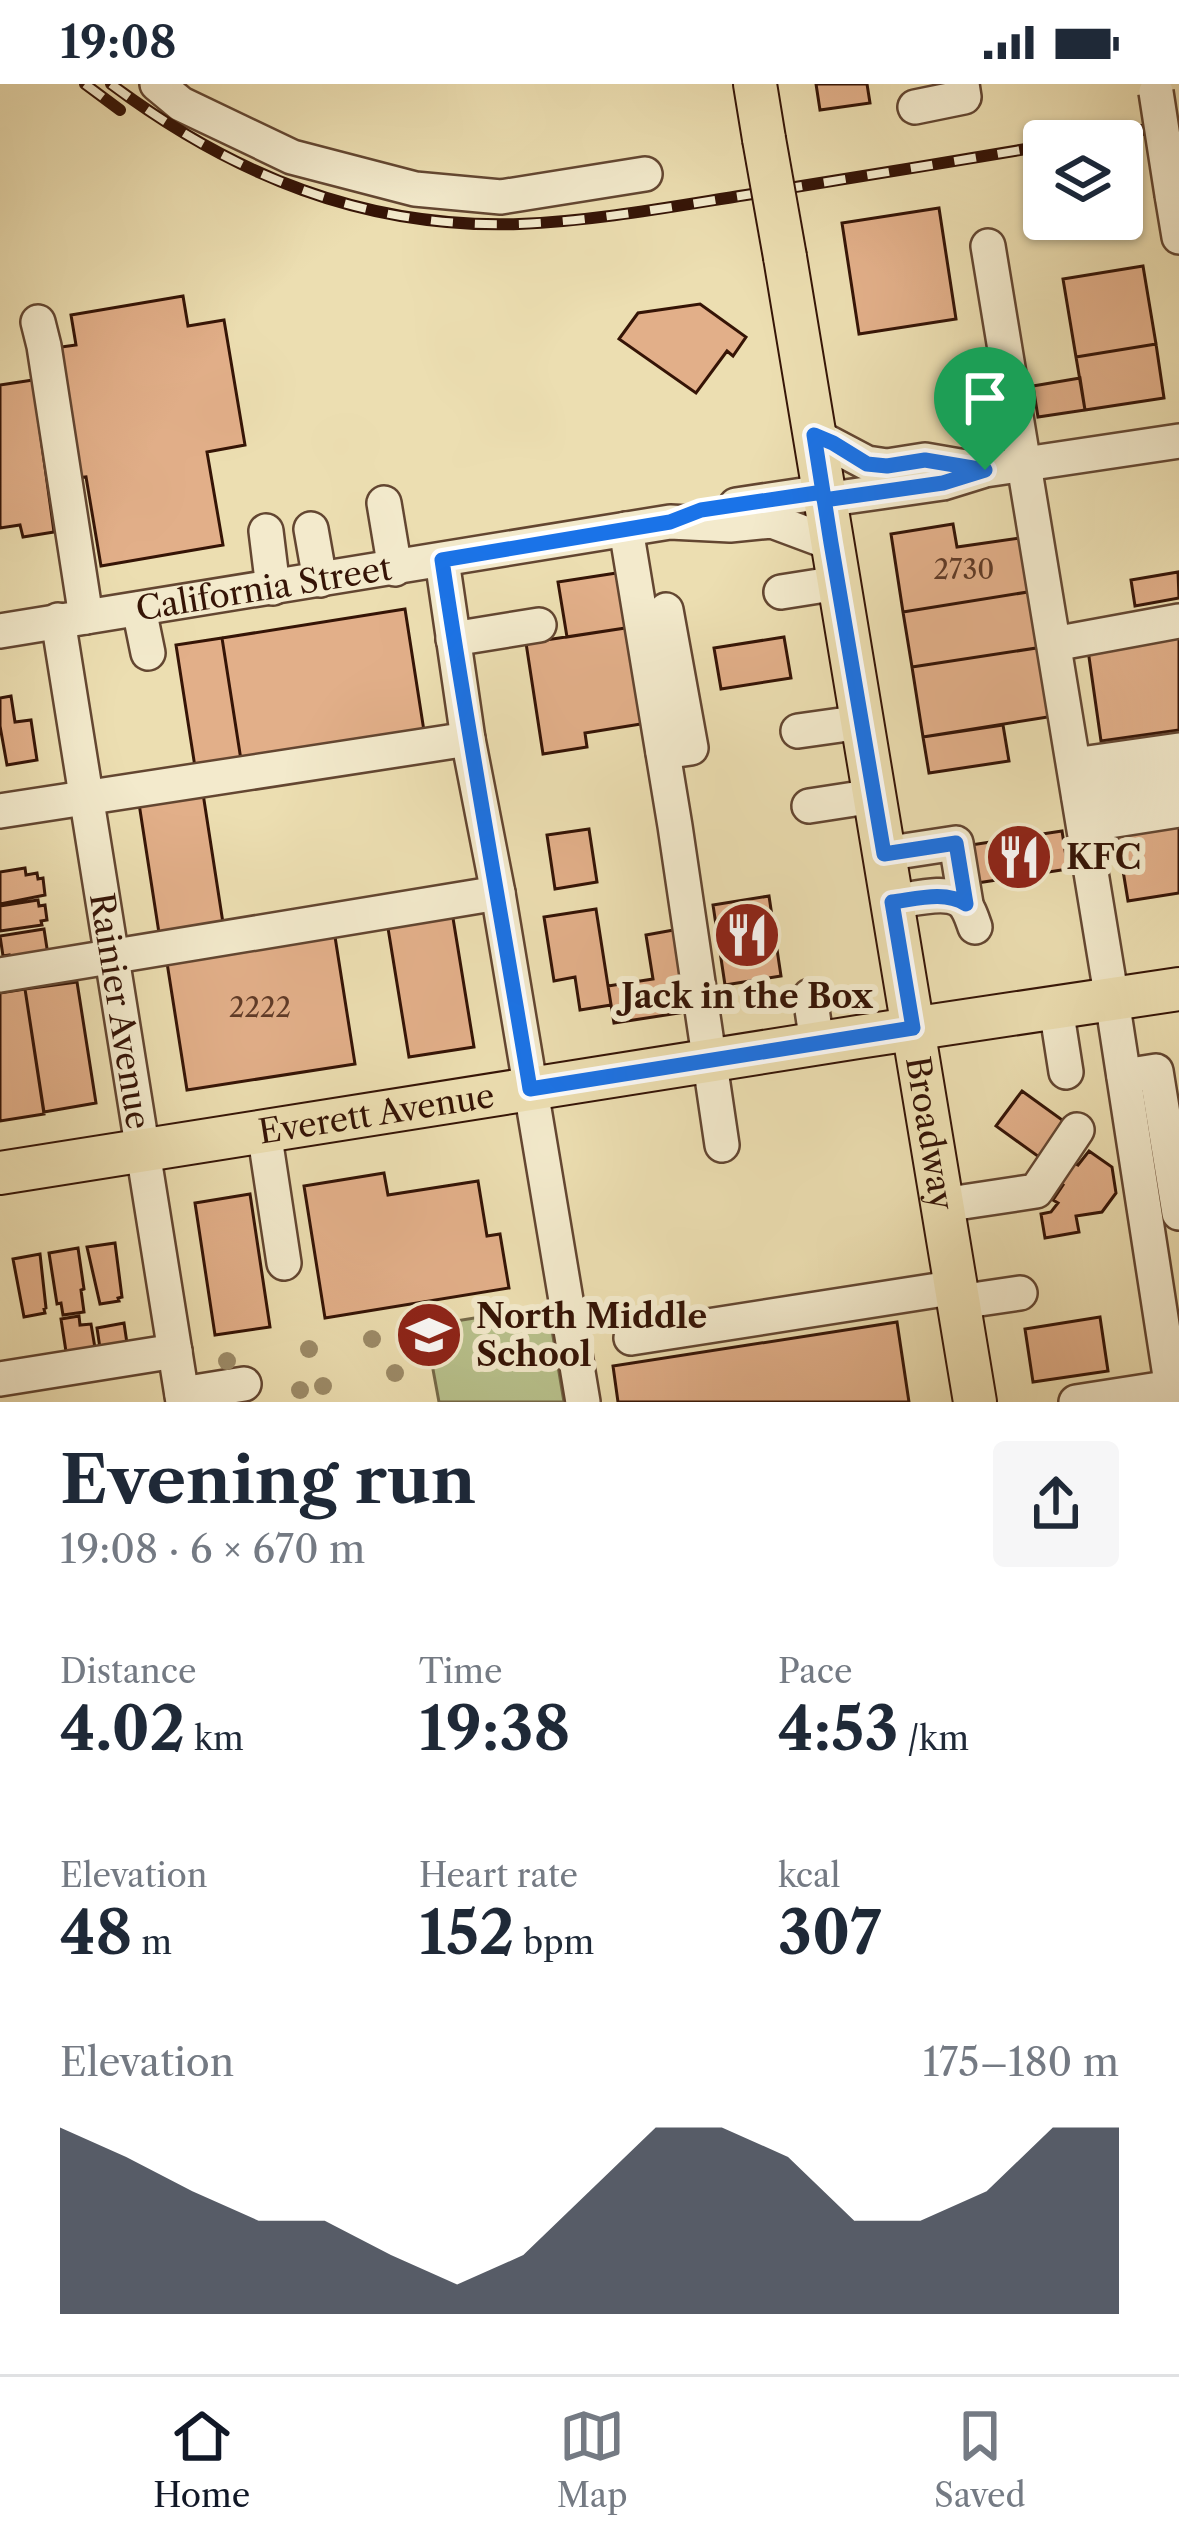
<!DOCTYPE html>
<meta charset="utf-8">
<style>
body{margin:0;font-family:"Libre Caslon Text",serif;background:#f6f6f7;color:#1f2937;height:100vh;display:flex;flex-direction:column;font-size:45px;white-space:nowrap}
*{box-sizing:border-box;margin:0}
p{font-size:39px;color:#747a83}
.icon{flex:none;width:66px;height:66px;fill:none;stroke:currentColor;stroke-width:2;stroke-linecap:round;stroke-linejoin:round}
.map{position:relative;height:1318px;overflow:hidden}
.panel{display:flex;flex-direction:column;background:#fff;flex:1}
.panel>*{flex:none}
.controls{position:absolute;left:1023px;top:36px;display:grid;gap:24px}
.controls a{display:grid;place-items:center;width:120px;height:120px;border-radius:12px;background:#fff;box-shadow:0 3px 9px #0004;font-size:60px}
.pin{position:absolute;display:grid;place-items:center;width:102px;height:102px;color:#fff;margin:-123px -51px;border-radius:50% 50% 50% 0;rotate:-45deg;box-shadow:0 0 12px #0007}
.pin .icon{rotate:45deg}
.round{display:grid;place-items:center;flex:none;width:126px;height:126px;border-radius:12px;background:#f6f6f7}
.headline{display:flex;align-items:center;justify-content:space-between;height:204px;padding:0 60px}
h1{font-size:66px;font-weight:800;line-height:90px}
.metrics{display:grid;grid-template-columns:repeat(3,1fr);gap:18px;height:204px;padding:12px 60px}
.metrics div{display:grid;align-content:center}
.metrics b{font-size:60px;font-weight:800}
.metrics small{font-size:33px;font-weight:400}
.metrics p{font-size:33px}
.chart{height:336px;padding:24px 60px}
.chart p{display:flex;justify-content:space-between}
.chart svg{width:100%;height:216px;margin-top:12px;fill:#111827;opacity:.7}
.status{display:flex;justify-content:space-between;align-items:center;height:84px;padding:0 60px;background:#fff;direction:ltr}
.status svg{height:33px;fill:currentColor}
.dock{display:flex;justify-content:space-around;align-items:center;height:168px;border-top:3px solid #e0e1e3;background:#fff;font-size:33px;color:#747a83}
.dock a{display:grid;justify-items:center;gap:6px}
.dock .current{color:#111827}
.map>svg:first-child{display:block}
.green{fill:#b8c18c;stroke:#766a49;stroke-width:3}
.building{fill:#e2af89;stroke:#351406;stroke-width:3}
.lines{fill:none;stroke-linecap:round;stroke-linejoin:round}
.minor-casing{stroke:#634631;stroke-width:38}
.major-casing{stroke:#351406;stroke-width:46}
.minor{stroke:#f3eacc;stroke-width:33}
.major{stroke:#ecdeb1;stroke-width:42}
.rail-casing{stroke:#351406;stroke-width:12}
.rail{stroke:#f3eacc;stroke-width:8;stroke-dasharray:22;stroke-linecap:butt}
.minor-bridge-casing{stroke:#634631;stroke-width:38;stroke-linecap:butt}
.major-bridge-casing{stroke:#351406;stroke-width:46;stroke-linecap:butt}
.minor-bridge{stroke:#f3eacc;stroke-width:33}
.major-bridge{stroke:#ecdeb1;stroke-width:42}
.tree{fill:#9d8c69}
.route-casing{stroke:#fff;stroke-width:24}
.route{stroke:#1a73e8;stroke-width:15}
.labels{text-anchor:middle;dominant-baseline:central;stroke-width:12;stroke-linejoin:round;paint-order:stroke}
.number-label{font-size:27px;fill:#603b27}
.street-label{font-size:33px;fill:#351406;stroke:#f3eacc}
.poi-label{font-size:33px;font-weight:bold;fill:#351406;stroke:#f3eacc;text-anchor:start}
</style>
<div class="status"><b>19:08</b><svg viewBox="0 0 49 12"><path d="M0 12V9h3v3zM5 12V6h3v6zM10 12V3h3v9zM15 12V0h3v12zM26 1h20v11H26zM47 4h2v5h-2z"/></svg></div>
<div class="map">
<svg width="1179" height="1318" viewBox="0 0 1179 1318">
<rect width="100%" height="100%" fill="#ecdeb1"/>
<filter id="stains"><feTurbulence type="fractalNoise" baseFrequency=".00167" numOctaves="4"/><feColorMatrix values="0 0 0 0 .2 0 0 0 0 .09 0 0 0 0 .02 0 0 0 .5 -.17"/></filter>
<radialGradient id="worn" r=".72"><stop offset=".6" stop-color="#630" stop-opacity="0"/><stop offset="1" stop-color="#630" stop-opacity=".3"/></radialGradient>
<path class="green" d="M 548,1222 L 564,1318 L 439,1318 L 425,1242 Z"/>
<path class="building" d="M 816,0 L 867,0 L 870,19 L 820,26 Z
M 939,124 L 956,235 L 859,250 L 842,139 Z
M 1143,182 L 1156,260 L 1076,273 L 1063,195 Z
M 183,212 L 188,242 L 224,236 L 245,361 L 207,368 L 223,461 L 101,482 L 86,393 L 76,394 L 54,264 L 76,261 L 71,231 Z
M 700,220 L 746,253 L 733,272 L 727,267 L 696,309 L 619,255 L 638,229 Z
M 1156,260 L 1164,314 L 1085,326 L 1076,273 Z
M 1080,294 L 1085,326 L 1038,333 L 1033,302 Z
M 33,296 L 54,448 L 23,453 L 20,441 L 0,444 L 0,301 Z
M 953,440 L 957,463 L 1026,453 L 1034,507 L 903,528 L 891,450 Z
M 623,488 L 632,543 L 567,553 L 558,498 Z
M 1178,488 L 1179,514 L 1135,522 L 1131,496 Z
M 1034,507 L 1043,563 L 912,583 L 903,528 Z
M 405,525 L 424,647 L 241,676 L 222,554 Z
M 632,543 L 647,639 L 585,649 L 587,663 L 543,670 L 526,559 Z
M 784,553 L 791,594 L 721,605 L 714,564 Z
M 1179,553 L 1179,646 L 1101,657 L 1088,566 Z
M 222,554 L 241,676 L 195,683 L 176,561 Z
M 1043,563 L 1054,632 L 923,653 L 912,583 Z
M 11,612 L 15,638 L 31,636 L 37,676 L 7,681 L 0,642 L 0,614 Z
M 1003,641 L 1009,677 L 929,689 L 923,653 Z
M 202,703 L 223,839 L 159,849 L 138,713 Z
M 1179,740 L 1179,809 L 1128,817 L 1117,750 Z
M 589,745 L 597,798 L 555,805 L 547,751 Z
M 1062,747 L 1068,785 L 977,799 L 971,761 Z
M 25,784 L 26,791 L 37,789 L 38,795 L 43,794 L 45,811 L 0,820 L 0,788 Z
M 769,812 L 781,892 L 725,901 L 713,821 Z
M 38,816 L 39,822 L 45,821 L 47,836 L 41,837 L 42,841 L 0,847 L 0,822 Z
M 596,825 L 611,921 L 580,926 L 575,893 L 554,897 L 544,833 Z
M 452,828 L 474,963 L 409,973 L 387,838 Z
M 333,840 L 355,980 L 187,1006 L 165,866 Z
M 44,845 L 48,871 L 9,877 L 9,871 L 3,872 L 0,852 Z
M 679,845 L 692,927 L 614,939 L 608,902 L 653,895 L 646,851 Z
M 77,898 L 96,1019 L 44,1028 L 25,905 Z
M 25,905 L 44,1030 L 0,1037 L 0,909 Z
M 1022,1007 L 1065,1038 L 1039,1073 L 996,1042 Z
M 1089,1067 L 1112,1083 L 1116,1109 L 1102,1128 L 1076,1132 L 1079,1148 L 1045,1154 L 1041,1130 L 1051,1128 L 1058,1119 L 1053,1116 L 1063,1101 L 1060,1099 L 1074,1079 L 1078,1081 Z
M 384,1089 L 388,1111 L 478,1097 L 487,1152 L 500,1150 L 509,1204 L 325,1234 L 304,1102 Z
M 250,1110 L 270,1243 L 215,1251 L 195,1119 Z
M 115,1159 L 122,1213 L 118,1214 L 119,1217 L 100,1220 L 87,1163 Z
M 78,1164 L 84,1205 L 81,1206 L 84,1228 L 63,1231 L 61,1219 L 57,1220 L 49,1169 Z
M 40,1170 L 46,1224 L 44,1225 L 45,1229 L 24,1233 L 13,1175 Z
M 79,1232 L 80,1241 L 91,1240 L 96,1270 L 67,1274 L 61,1235 Z
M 1100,1233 L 1108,1287 L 1033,1298 L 1025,1245 Z
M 897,1238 L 909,1318 L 618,1318 L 613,1282 Z
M 124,1239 L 128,1266 L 101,1271 L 97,1244 Z"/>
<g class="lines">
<g class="minor-casing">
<g id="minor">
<path d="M 157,0 L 181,20 L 292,73 L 415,105 L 501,113 L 645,90"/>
<path d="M 915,23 L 964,13 L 962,0"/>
<path d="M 1172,111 L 1179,153"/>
<path d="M 988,162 L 1112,916 L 1174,1318"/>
<path d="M 38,238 L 44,262 L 86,533"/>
<path d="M 814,351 L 867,379 L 887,382 L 925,376 L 977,385"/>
<path d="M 824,416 L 943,399 L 985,386 L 1179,357"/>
<path d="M 384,419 L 395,485"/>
<path d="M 736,421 L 823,408"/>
<path d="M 311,445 L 320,496"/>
<path d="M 626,445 L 675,742 L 722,1061"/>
<path d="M 266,447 L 273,504"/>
<path d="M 442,476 L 468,655 L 498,809 L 583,1318"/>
<path d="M 781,508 L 838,499"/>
<path d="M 139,525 L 148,569"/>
<path id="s1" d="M 58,536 L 183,1318"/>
<path id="s2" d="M 0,547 L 670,438 L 730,441 L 772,437 L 831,459"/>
<path d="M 453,555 L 539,541"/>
<path d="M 1054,560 L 1179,537"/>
<path d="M 798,647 L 862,638"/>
<path d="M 663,668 L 691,664 L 666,526"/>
<path d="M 1074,681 L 1179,666"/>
<path d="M 1079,713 L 1179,696"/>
<path d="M 809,722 L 874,712"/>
<path d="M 0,727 L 468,655"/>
<path d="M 1084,741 L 1179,726"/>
<path d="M 884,770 L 956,759 L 966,820"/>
<path d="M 892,818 C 911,816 945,805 961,817 C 969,823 972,835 975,843"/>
<path d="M 0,891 L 498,809"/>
<path d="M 810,912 L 817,959"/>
<path d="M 1056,924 L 1066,988"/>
<path d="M 1124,992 L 1156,987 L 1179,1129"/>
<path d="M 264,1047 L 284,1179"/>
<path d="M 943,1121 L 1036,1107 L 1077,1046"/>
<path d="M 959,1218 L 1020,1209"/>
<path d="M 631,1254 L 957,1203"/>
<path d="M 0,1295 L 175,1267"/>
<path d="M 182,1310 L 244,1300"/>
<path d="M 1076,1318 L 1172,1303"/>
</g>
</g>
<g class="major-casing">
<g id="major">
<path d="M 755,0 L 764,55"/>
<path id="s3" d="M 785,173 L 975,1318"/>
<path id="s4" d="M 0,1089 L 858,953 L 1179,905"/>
</g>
</g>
<use href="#minor" class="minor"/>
<use href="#major" class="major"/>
<g class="rail-casing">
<path id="rail" d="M 85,0 L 120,26
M 111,0 C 233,91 364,145 519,140 C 595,137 670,123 746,111 C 845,95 945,79 1044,62
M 1075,57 L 1179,40"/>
</g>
<use href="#rail" class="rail"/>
<g class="minor-bridge-casing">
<path id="minor-bridge" d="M 1156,8 L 1172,111"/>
</g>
<g class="major-bridge-casing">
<path id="major-bridge" d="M 764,55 L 785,173"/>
</g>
<use href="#minor-bridge" class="minor-bridge"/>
<use href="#major-bridge" class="major-bridge"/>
</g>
<g class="tree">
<circle cx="372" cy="1255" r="9"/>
<circle cx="309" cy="1265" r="9"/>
<circle cx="227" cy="1277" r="9"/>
<circle cx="395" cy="1289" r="9"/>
<circle cx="323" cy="1302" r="9"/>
<circle cx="300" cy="1306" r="9"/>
</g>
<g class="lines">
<g class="route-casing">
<path id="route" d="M 985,386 L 943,399 L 824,416 L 823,408 L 701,426 L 670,438 L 442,476 C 468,653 501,828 530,1005 L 913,944 L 892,818 C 916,815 945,806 966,820 L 956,759 L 884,770 L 831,459 L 814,351 L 833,359 L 867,380 L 887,382 L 925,376 L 985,386"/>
</g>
<use href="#route" class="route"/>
</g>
<defs>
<g id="restaurant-disc" transform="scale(3.45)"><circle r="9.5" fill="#8f2418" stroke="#f3eacc"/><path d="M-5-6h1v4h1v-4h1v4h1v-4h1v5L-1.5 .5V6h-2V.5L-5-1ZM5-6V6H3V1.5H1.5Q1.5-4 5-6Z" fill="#fff"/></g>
<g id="school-disc" transform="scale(3.45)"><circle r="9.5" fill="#8f2418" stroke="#f3eacc"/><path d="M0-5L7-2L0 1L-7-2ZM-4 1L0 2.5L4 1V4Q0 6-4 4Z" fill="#fff"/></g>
</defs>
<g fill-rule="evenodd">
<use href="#restaurant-disc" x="1019" y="773"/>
<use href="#restaurant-disc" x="747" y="851"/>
<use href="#school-disc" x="429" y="1251"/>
</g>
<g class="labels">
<g class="number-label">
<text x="964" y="485">2730</text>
<text x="260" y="923">2222</text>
</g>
<g class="street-label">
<text stroke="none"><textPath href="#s2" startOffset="267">California Street</textPath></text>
<text stroke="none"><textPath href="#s1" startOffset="396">Rainier Avenue</textPath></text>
<text stroke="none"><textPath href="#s4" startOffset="381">Everett Avenue</textPath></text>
<text stroke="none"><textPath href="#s3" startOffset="888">Broadway</textPath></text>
</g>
<g class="poi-label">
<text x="1066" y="773">KFC</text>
<text x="747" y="912" text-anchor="middle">Jack in the Box</text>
<text x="476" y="1232">North Middle<tspan x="476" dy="38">School</tspan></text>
</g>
</g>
<rect width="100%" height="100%" filter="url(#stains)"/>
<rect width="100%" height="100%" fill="url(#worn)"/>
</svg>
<div class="controls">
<a><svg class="icon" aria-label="layers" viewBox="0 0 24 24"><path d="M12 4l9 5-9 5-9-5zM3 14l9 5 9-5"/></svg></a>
</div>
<div class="pin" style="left:985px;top:386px;background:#1e9e55"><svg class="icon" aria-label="arrive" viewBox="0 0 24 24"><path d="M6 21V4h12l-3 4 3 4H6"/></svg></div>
</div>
<section class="panel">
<div class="headline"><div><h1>Evening run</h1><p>19:08 · 6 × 670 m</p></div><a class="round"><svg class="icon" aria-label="share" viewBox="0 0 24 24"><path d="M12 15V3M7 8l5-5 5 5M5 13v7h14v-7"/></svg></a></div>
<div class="metrics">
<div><p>Distance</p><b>4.02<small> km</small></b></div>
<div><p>Time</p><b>19:38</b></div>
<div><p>Pace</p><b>4:53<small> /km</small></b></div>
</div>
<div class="metrics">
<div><p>Elevation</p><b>48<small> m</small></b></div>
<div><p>Heart rate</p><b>152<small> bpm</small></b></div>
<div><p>kcal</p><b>307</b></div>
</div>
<div class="chart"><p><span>Elevation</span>175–180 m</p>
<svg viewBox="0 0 160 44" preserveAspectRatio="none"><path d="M0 44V6L10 12L20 19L30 25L40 25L50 32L60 38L70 32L80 19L90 6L100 6L110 12L120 25L130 25L140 19L150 6L160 6V44z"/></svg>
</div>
</section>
<nav class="dock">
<a class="current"><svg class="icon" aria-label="home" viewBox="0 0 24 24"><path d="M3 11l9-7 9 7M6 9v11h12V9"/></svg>Home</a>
<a><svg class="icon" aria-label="map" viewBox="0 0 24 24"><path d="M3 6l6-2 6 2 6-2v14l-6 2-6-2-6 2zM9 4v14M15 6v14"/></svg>Map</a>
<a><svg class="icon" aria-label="saved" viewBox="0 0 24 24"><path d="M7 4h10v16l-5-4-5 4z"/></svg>Saved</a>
</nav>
